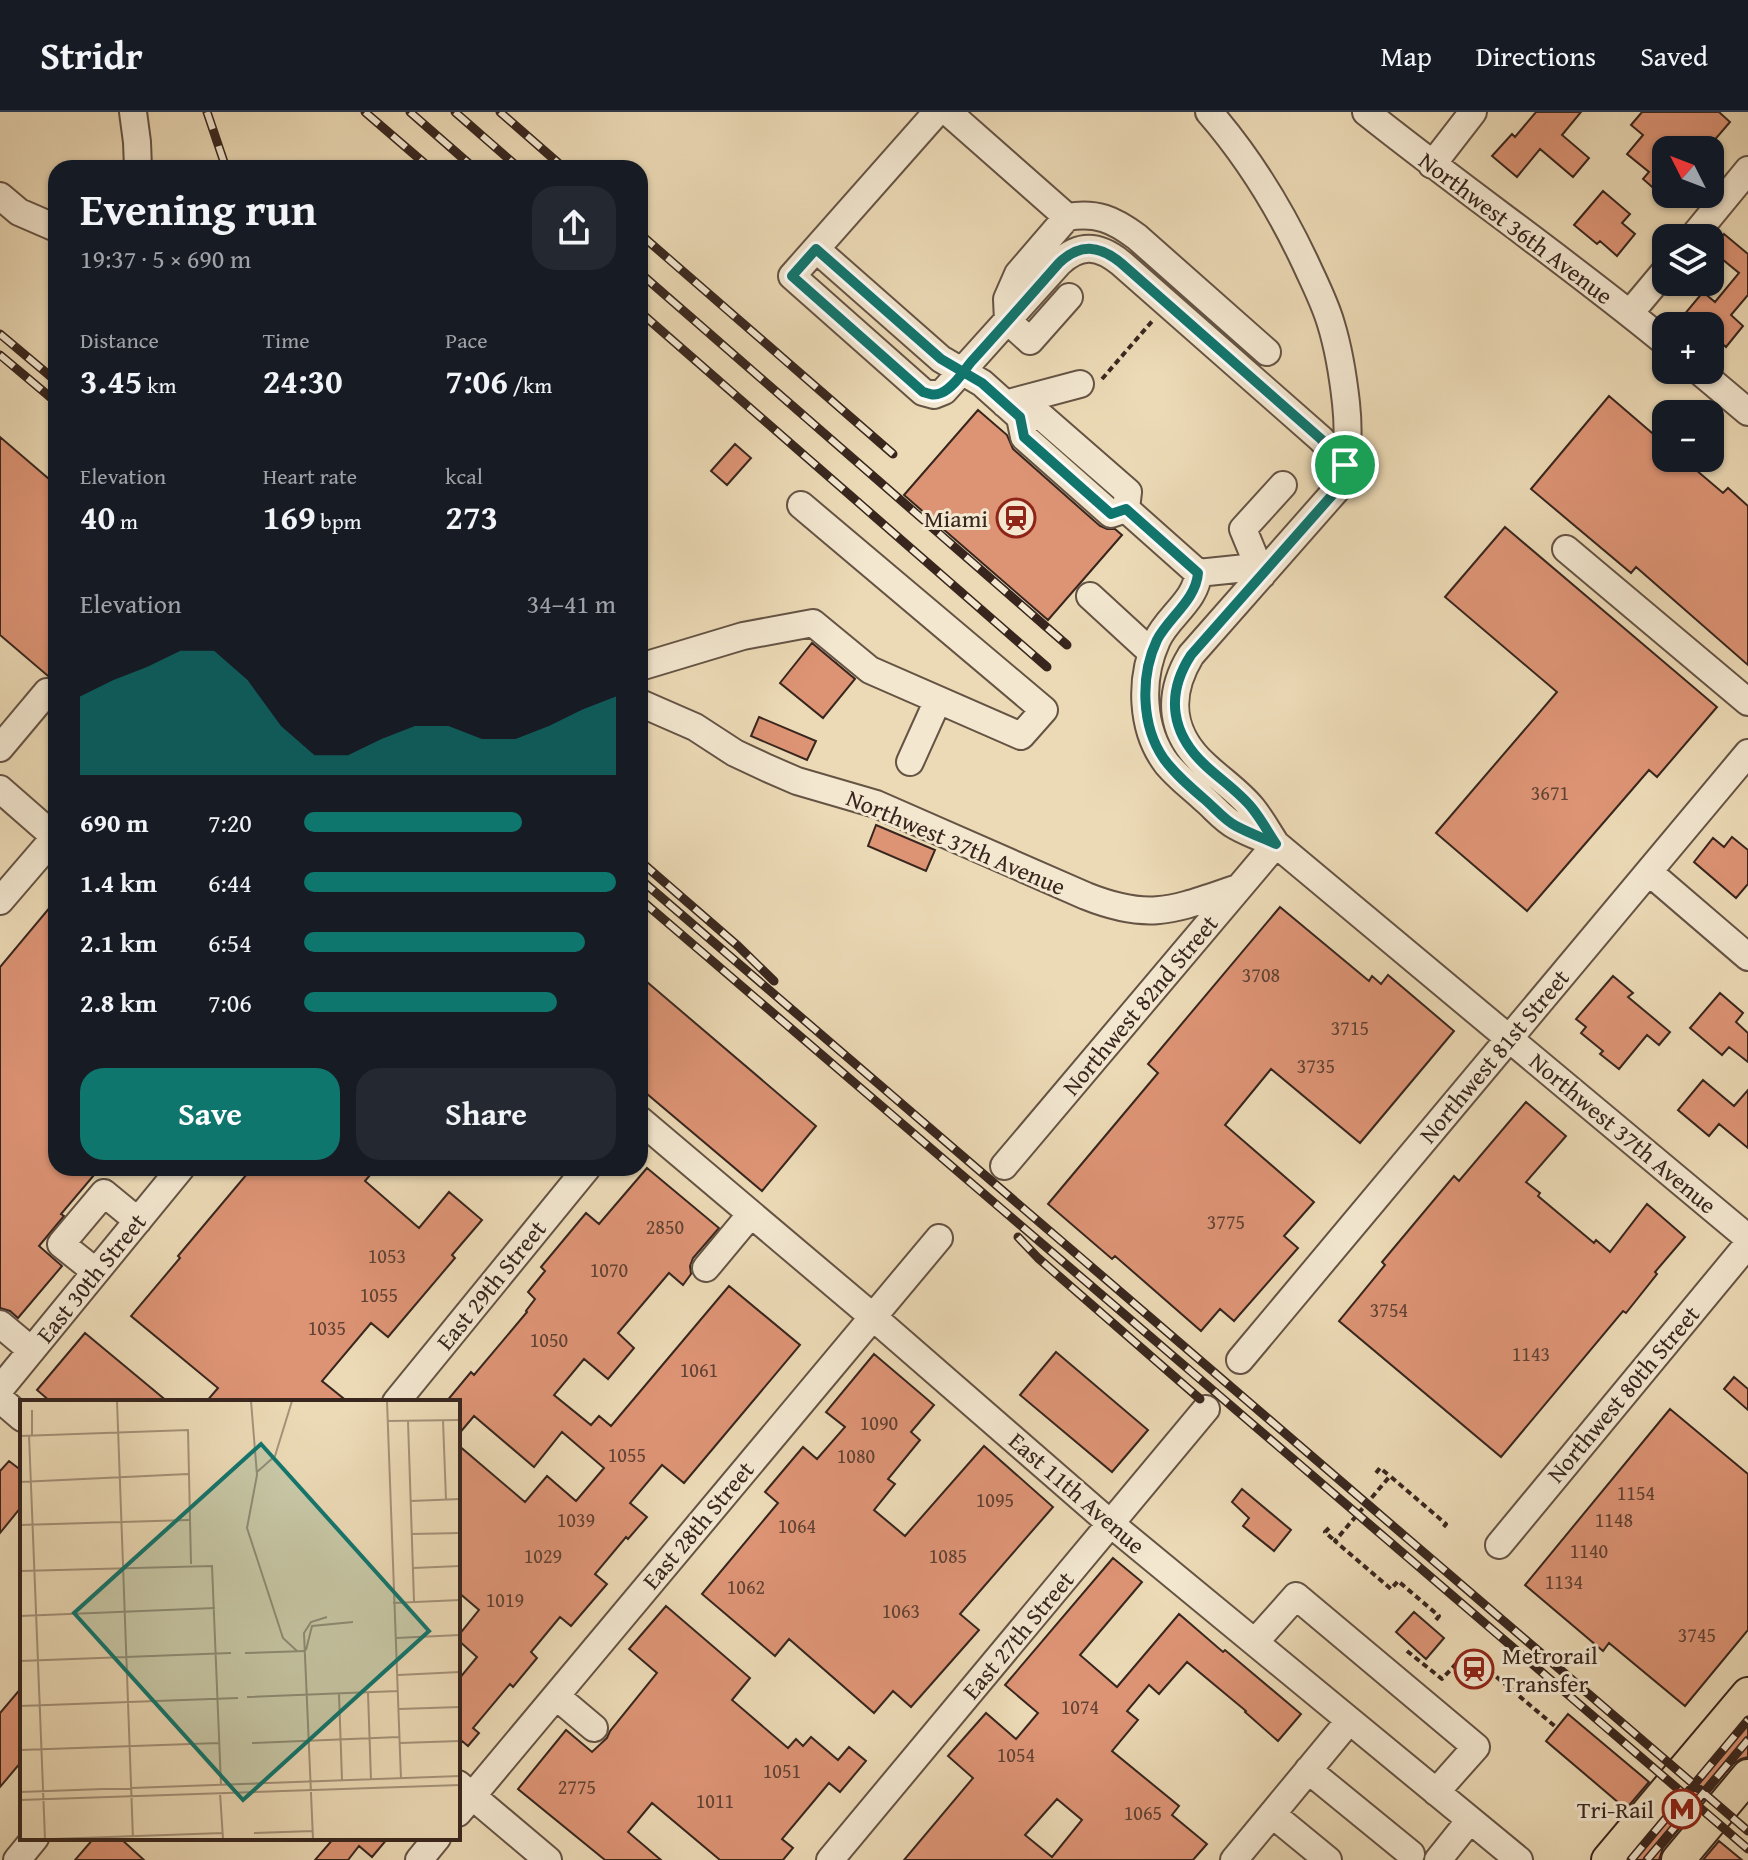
<!DOCTYPE html>
<meta charset="utf-8">
<style>
body{margin:0;font-family:"Gentium Book Plus",serif;background:#242831;color:#f1f3f6;height:100vh;display:flex;flex-direction:column;font-size:30px;white-space:nowrap}
*{box-sizing:border-box;margin:0}
p{font-size:26px;color:#9ea1a6}
.icon{flex:none;width:44px;height:44px;fill:none;stroke:currentColor;stroke-width:2;stroke-linecap:round;stroke-linejoin:round}
.map{position:relative;flex:1;overflow:hidden}
.side{position:absolute;left:48px;top:48px;width:600px;height:1016px;display:flex;flex-direction:column;background:#171b24;border-radius:24px;box-shadow:0 2px 6px #0004}
.side>*{flex:none}
.needle{width:52px;rotate:312deg}
.controls{position:absolute;left:1652px;top:24px;display:grid;gap:16px}
.controls a{display:grid;place-items:center;width:72px;height:72px;border-radius:16px;background:#171b24;box-shadow:0 2px 6px #0004;font-size:40px}
.pin{position:absolute;display:grid;place-items:center;width:68px;height:68px;color:#fff;margin:-34px;border:4px solid #fff;border-radius:50%;box-shadow:0 2px 8px #0007}
.round{display:grid;place-items:center;flex:none;width:84px;height:84px;border-radius:24px;background:#242831}
.summary{display:flex;align-items:center;justify-content:space-between;height:136px;padding:0 32px}
h1{font-size:44px;font-weight:700;line-height:60px}
.metrics{display:grid;grid-template-columns:repeat(3,1fr);gap:12px;height:136px;padding:8px 32px}
.metrics div{display:grid;align-content:center}
.metrics b{font-size:34px;font-weight:700}
.metrics small{font-size:22px;font-weight:400}
.metrics p{font-size:22px}
.chart{height:224px;padding:16px 32px}
.chart p{display:flex;justify-content:space-between}
.chart svg{width:100%;height:144px;margin-top:8px;fill:#0f766e;opacity:.7}
.cta{display:flex;gap:16px;margin-top:auto;padding:16px 32px}
.cta a{flex:1;height:92px;border-radius:24px;background:#0f766e;color:#fff;font-size:32px;font-weight:700;line-height:92px;text-align:center}
.cta a+a{background:#242831;color:#f1f3f6}
ul{padding:0 32px;list-style:none;font-size:26px}
li{display:grid;grid-template-columns:128px 96px 1fr;align-items:center;height:60px}
li i{height:20px;border-radius:10px;background:#0f766e}
header{display:flex;align-items:center;gap:48px;box-sizing:border-box;height:112px;padding:0 40px;background:#171b24;border-bottom:2px solid #363941}
header strong{font-size:38px}
nav{display:flex;gap:44px;margin-inline-start:auto;font-size:28px}
.map>svg:first-child{display:block}
.building{fill:#dd9475;stroke:#38261e;stroke-width:2;fill-rule:evenodd}
.lines{fill:none;stroke-linecap:round;stroke-linejoin:round}
.minor-casing{stroke:#655344;stroke-width:30}
.major-casing{stroke:#38261e;stroke-width:36}
.path{stroke:#38261e;stroke-width:4;stroke-dasharray:6 4;stroke-linecap:butt}
.minor{stroke:#f3e7d0;stroke-width:26}
.major{stroke:#ecdab6;stroke-width:32}
.rail-casing{stroke:#38261e;stroke-width:9}
.rail{stroke:#f3e7d0;stroke-width:6;stroke-dasharray:18;stroke-linecap:butt}
.route-casing{stroke:#fff;stroke-width:16}
.route{stroke:#0f766e;stroke-width:10}
.labels{text-anchor:middle;dominant-baseline:central;stroke-width:6;stroke-linejoin:round;paint-order:stroke}
.number-label{font-size:20px;fill:#614234}
.street-label{font-size:24px;fill:#38261e;stroke:#f3e7d0}
.poi-label{font-size:24px;fill:#38261e;stroke:#f3e7d0;text-anchor:end}
.inset-road{fill:none;stroke:#a49279;stroke-width:2}
.view{fill:#0f766e;fill-opacity:0.15;stroke:#0f766e;stroke-width:4}
.inset-edge{fill:none;stroke:#38261e;stroke-width:4}
</style>
<header>
<strong>Stridr</strong>
<nav><a>Map</a><a>Directions</a><a>Saved</a></nav>
</header>
<div class="map">
<svg width="1748" height="1748" viewBox="0 0 1748 1748">
<rect width="100%" height="100%" fill="#ecdab6"/>
<filter id="stains"><feTurbulence type="fractalNoise" baseFrequency=".0025" numOctaves="4"/><feColorMatrix values="0 0 0 0 .2 0 0 0 0 .09 0 0 0 0 .02 0 0 0 .5 -.17"/></filter>
<radialGradient id="worn" r=".72"><stop offset=".6" stop-color="#630" stop-opacity="0"/><stop offset="1" stop-color="#630" stop-opacity=".3"/></radialGradient>
<path class="building" d="M 1536,0 L 1581,0 L 1562,23 L 1589,46 L 1573,65 L 1540,37 L 1517,65 L 1492,44 L 1512,22 L 1515,25 Z
M 1642,0 L 1719,0 L 1730,10 L 1706,38 L 1666,38 L 1666,87 L 1643,67 L 1649,60 L 1627,42 L 1643,23 L 1631,13 Z
M 1603,79 L 1630,102 L 1622,111 L 1635,122 L 1617,144 L 1600,129 L 1597,132 L 1574,113 Z
M 1724,122 L 1748,142 L 1748,183 L 1731,203 L 1743,214 L 1726,235 L 1710,221 L 1710,214 L 1695,214 L 1683,204 L 1703,180 L 1715,190 L 1739,161 L 1711,138 Z
M 1609,284 L 1666,333 L 1666,346 L 1682,346 L 1723,381 L 1728,376 L 1748,394 L 1748,553 L 1636,455 L 1631,461 L 1531,377 Z
M 978,298 L 1007,323 L 1013,337 L 1100,414 L 1107,417 L 1115,417 L 1122,423 L 1048,508 L 904,383 Z
M 0,325 L 56,373 L 56,567 L 48,564 L 0,523 Z
M 735,332 L 751,346 L 727,373 L 711,359 Z
M 1505,415 L 1717,595 L 1657,665 L 1649,658 L 1527,799 L 1436,721 L 1557,580 L 1445,485 Z
M 812,531 L 855,567 L 823,606 L 780,571 Z
M 759,605 L 816,629 L 807,648 L 751,624 Z
M 876,713 L 935,738 L 926,759 L 868,734 Z
M 1732,725 L 1748,738 L 1748,772 L 1736,786 L 1694,750 L 1713,726 L 1724,735 Z
M 56,788 L 56,1056 L 100,1056 L 61,1102 L 64,1104 L 39,1134 L 62,1154 L 18,1206 L 10,1199 L 0,1196 L 0,855 Z
M 1280,795 L 1369,869 L 1372,864 L 1381,872 L 1388,863 L 1454,919 L 1360,1031 L 1271,957 L 1225,1013 L 1314,1090 L 1284,1124 L 1298,1136 L 1234,1209 L 1220,1197 L 1201,1219 L 1115,1144 L 1112,1147 L 1048,1092 L 1158,961 L 1148,952 Z
M 640,864 L 816,1014 L 762,1079 L 640,976 Z
M 1613,864 L 1633,881 L 1628,885 L 1670,920 L 1659,933 L 1647,923 L 1619,957 L 1600,942 L 1603,939 L 1581,921 L 1586,915 L 1576,907 Z
M 1720,881 L 1743,901 L 1736,910 L 1748,921 L 1748,950 L 1729,935 L 1722,943 L 1690,916 Z
M 1703,968 L 1734,994 L 1748,978 L 1748,1036 L 1719,1012 L 1709,1024 L 1678,998 Z
M 1526,990 L 1566,1024 L 1526,1070 L 1540,1081 L 1538,1084 L 1594,1131 L 1596,1128 L 1610,1140 L 1647,1092 L 1685,1125 L 1655,1160 L 1657,1162 L 1626,1201 L 1623,1199 L 1501,1345 L 1339,1209 L 1385,1153 L 1382,1150 L 1454,1064 L 1459,1069 Z
M 252,1056 L 376,1056 L 365,1069 L 419,1116 L 449,1080 L 482,1108 L 452,1143 L 455,1146 L 388,1225 L 371,1211 L 322,1269 L 348,1290 L 206,1290 L 218,1276 L 131,1204 L 180,1146 L 178,1144 Z
M 647,1056 L 719,1116 L 693,1146 L 690,1154 L 691,1162 L 683,1173 L 669,1161 L 618,1221 L 634,1236 L 608,1267 L 584,1247 L 554,1283 L 591,1313 L 599,1304 L 611,1314 L 729,1174 L 800,1233 L 684,1371 L 662,1353 L 630,1391 L 647,1405 L 628,1427 L 626,1425 L 595,1462 L 607,1472 L 571,1514 L 560,1505 L 531,1540 L 537,1546 L 513,1575 L 510,1572 L 473,1616 L 479,1621 L 468,1634 L 462,1629 L 458,1633 L 458,1568 L 477,1545 L 458,1528 L 458,1524 L 479,1498 L 458,1480 L 458,1333 L 525,1390 L 547,1364 L 576,1389 L 604,1356 L 562,1320 L 534,1355 L 474,1304 L 458,1323 L 458,1290 L 446,1290 L 471,1260 L 474,1263 L 527,1200 L 526,1199 L 535,1187 L 528,1180 L 545,1159 L 541,1155 L 586,1101 L 599,1112 Z
M 85,1221 L 168,1290 L 51,1290 L 37,1278 Z
M 1056,1240 L 1148,1318 L 1112,1360 L 1020,1283 Z
M 874,1242 L 934,1293 L 911,1320 L 920,1328 L 888,1367 L 895,1372 L 874,1398 L 905,1424 L 984,1334 L 1053,1395 L 960,1502 L 979,1518 L 911,1595 L 893,1579 L 874,1601 L 789,1527 L 775,1544 L 702,1482 L 778,1391 L 765,1380 L 803,1335 L 817,1347 L 845,1315 L 826,1300 Z
M 1734,1265 L 1748,1277 L 1748,1298 L 1724,1277 Z
M 1670,1297 L 1748,1362 L 1748,1518 L 1685,1594 L 1609,1531 L 1603,1539 L 1525,1473 Z
M 9,1349 L 22,1359 L 22,1394 L 0,1421 L 0,1359 Z
M 1242,1377 L 1291,1418 L 1274,1439 L 1243,1414 L 1249,1406 L 1232,1390 Z
M 1113,1446 L 1142,1470 L 1080,1543 L 1117,1575 L 1179,1502 L 1223,1540 L 1225,1538 L 1301,1602 L 1278,1629 L 1245,1600 L 1246,1599 L 1187,1550 L 1159,1582 L 1149,1573 L 1127,1599 L 1138,1608 L 1112,1639 L 1179,1694 L 1172,1703 L 1207,1732 L 1193,1748 L 904,1748 L 973,1666 L 948,1644 L 986,1601 L 1016,1627 L 1038,1601 L 1005,1573 ZM 1057,1687 L 1082,1708 L 1052,1745 L 1025,1723 Z
M 666,1494 L 750,1566 L 732,1588 L 788,1636 L 796,1627 L 803,1634 L 811,1625 L 838,1648 L 849,1635 L 866,1649 L 840,1680 L 829,1671 L 782,1727 L 793,1736 L 783,1748 L 720,1748 L 652,1691 L 628,1720 L 661,1748 L 605,1748 L 518,1677 L 566,1618 L 592,1640 L 607,1626 L 610,1619 L 657,1561 L 629,1537 Z
M 1414,1500 L 1444,1526 L 1426,1547 L 1396,1520 Z
M 22,1575 L 22,1649 L 0,1675 L 0,1601 Z
M 1568,1602 L 1649,1670 L 1626,1697 L 1546,1629 Z
M 1748,1611 L 1748,1645 L 1741,1647 L 1733,1652 L 1663,1736 L 1659,1748 L 1633,1748 Z
M 94,1726 L 120,1726 L 144,1748 L 75,1748 Z
M 334,1726 L 388,1726 L 372,1745 L 359,1734 L 348,1748 L 315,1748 Z
M 1719,1729 L 1742,1748 L 1703,1748 Z"/>
<g class="lines">
<g class="minor-casing">
<path id="minor" d="M 133,0 L 137,30 L 138,56
M 937,0 L 792,164 L 923,280 L 934,283 L 944,279 L 1059,151 C 1080,131 1099,133 1121,151 L 1321,327 L 1345,353
M 948,0 L 1067,105
M 1209,0 C 1249,46 1279,95 1305,150 C 1314,170 1325,191 1331,212 C 1339,238 1343,264 1346,291 C 1349,319 1349,349 1338,376 L 1191,543 C 1166,584 1170,622 1206,654 C 1221,668 1239,680 1252,696 C 1261,707 1268,720 1276,732
M 1366,0 C 1465,79 1569,151 1666,231
M 1432,53 L 1473,0
M 0,84 L 19,100 L 56,116
M 1692,126 L 1748,58
M 816,137 L 941,247 L 982,271 L 1020,305 L 1024,325 L 1111,402 L 1126,397
M 1069,185 L 1030,229 L 1008,209 L 1007,187 L 1018,162 L 1067,105 C 1096,100 1113,107 1137,125 L 1267,240
M 1630,201 L 1666,158
M 1698,258 L 1748,300
M 1005,292 L 1080,272
M 1020,305 L 1042,305 L 1128,380 L 1126,397
M 1126,397 L 1198,461 L 1246,456 L 1262,463
M 1566,437 L 1748,590
M 1198,461 C 1197,488 1168,504 1157,528 C 1139,567 1141,618 1167,652 C 1178,665 1191,675 1203,686 C 1214,695 1224,708 1236,714 C 1248,721 1263,726 1276,732 L 1748,1126
M 1262,463 L 1243,417 L 1283,373
M 1090,484 L 1152,541
M 640,555 L 743,524 L 813,511 L 870,558 L 1021,624 L 1044,598 L 801,393
M 640,591 L 695,615 L 735,641 L 767,656 L 797,669 L 876,692 L 1086,784 C 1151,810 1175,797 1238,776
M 0,636 L 47,580
M 910,650 L 938,588
M 0,677 L 56,726
M 1649,760 L 1748,845
M 0,789 L 55,725
M 640,1008 L 873,1205 L 1111,1412 L 1519,1748
M 1004,1054 L 1276,732
M 706,1156 L 751,1102
M 96,1160 L 61,1132 L 104,1081 L 138,1109
M 0,1212 L 31,1238
M 1240,1248 L 1748,641
M 0,1277 L 181,1056
M 0,1287 L 22,1306
M 396,1290 L 587,1056
M 1499,1433 L 1748,1132
M 1255,1530 L 1296,1484 L 1476,1635 L 1436,1680
M 556,1584 L 594,1616
M 1308,1658 L 1411,1742
M 458,1672 L 548,1748
M 458,1701 L 939,1126
M 1272,1702 L 1328,1748
M 17,1748 L 35,1726
M 419,1748 L 437,1726
M 830,1748 L 1206,1297
M 1234,1748 L 1349,1609
M 1438,1748 L 1470,1708"/>
</g>
<g class="major-casing">
<path id="major" d="M 1608,1748 L 1748,1582
M 1678,1748 L 1748,1664"/>
</g>
<path class="path" d="M 1102,267 L 1154,207
M 1376,1361 L 1380,1356 L 1390,1364
M 1329,1416 L 1325,1420 L 1334,1428
M 1436,1508 L 1439,1504 L 1398,1469 L 1391,1477 L 1335,1429 L 1390,1364 L 1446,1412 L 1442,1417
M 1407,1539 L 1442,1567 L 1467,1540 L 1557,1616"/>
<use href="#minor" class="minor"/>
<use href="#major" class="major"/>
<g class="rail-casing">
<path id="rail" d="M 207,0 L 226,56
M 365,0 L 430,56
M 410,0 L 474,56
M 455,0 L 519,56
M 500,0 L 564,56
M 640,122 L 893,342
M 640,161 L 1067,533
M 640,200 L 1047,555
M 0,222 L 56,269
M 0,243 L 56,290
M 640,749 L 738,834 L 774,869
M 640,767 L 1748,1719
M 640,787 L 1748,1737
M 1018,1125 L 1038,1146 L 1200,1287
M 1631,1748 L 1748,1608
M 1647,1748 L 1748,1628"/>
</g>
<use href="#rail" class="rail"/>
</g>
<g class="lines">
<g class="route-casing">
<path id="route" d="M 1345,353 L 1321,327 L 1121,151 C 1099,133 1080,131 1059,151 C 1030,184 1001,217 971,250 C 963,260 953,276 941,281 C 934,284 929,282 923,280 L 792,164 L 816,137 L 941,247 L 982,271 L 1020,305 L 1024,325 L 1111,402 L 1126,397 L 1198,461 C 1196,488 1169,505 1157,528 C 1140,564 1141,614 1164,647 C 1175,662 1189,674 1203,686 C 1214,695 1224,708 1236,714 C 1249,721 1263,726 1276,732 C 1268,720 1261,707 1252,696 C 1239,680 1221,668 1206,654 C 1171,622 1165,583 1191,543 L 1334,381 L 1338,376 L 1345,353"/>
</g>
<use href="#route" class="route"/>
</g>
<defs>
<g id="station-ring" transform="scale(2)"><circle r="9.5" fill="#f3e7d0" stroke="#8f2418" stroke-width="1.5"/><path d="M-3-6H3Q5-6 5-4V2Q5 4 3 4L4.5 6H3L1.5 4h-3L-3 6H-4.5L-3 4Q-5 4-5 2V-4Q-5-6-3-6ZM-3.5-4v3h7v-3ZM-3.5 1v1.5H-2V1ZM2 1v1.5H3.5V1Z" fill="#8f2418"/></g>
<g id="metro-ring" transform="scale(2)"><circle r="9.5" fill="#f3e7d0" stroke="#8f2418" stroke-width="1.5"/><path d="M-5.5 5V-5H-3L0 0L3-5H5.5V5H3V-.5L0 4L-3-.5V5Z" fill="#8f2418"/></g>
</defs>
<g fill-rule="evenodd">
<use href="#station-ring" x="1016" y="406"/>
<use href="#station-ring" x="1474" y="1557"/>
<use href="#metro-ring" x="1682" y="1697"/>
</g>
<g class="labels">
<g class="number-label">
<text x="1550" y="680">3671</text>
<text x="1261" y="862">3708</text>
<text x="1350" y="915">3715</text>
<text x="1316" y="953">3735</text>
<text x="1226" y="1109">3775</text>
<text x="665" y="1114">2850</text>
<text x="387" y="1143">1053</text>
<text x="609" y="1157">1070</text>
<text x="379" y="1182">1055</text>
<text x="1389" y="1197">3754</text>
<text x="327" y="1215">1035</text>
<text x="549" y="1227">1050</text>
<text x="1531" y="1241">1143</text>
<text x="699" y="1257">1061</text>
<text x="879" y="1310">1090</text>
<text x="627" y="1342">1055</text>
<text x="856" y="1343">1080</text>
<text x="1636" y="1380">1154</text>
<text x="995" y="1387">1095</text>
<text x="576" y="1407">1039</text>
<text x="1614" y="1407">1148</text>
<text x="797" y="1413">1064</text>
<text x="1589" y="1438">1140</text>
<text x="543" y="1443">1029</text>
<text x="948" y="1443">1085</text>
<text x="1564" y="1469">1134</text>
<text x="746" y="1474">1062</text>
<text x="505" y="1487">1019</text>
<text x="901" y="1498">1063</text>
<text x="1697" y="1522">3745</text>
<text x="1080" y="1594">1074</text>
<text x="1016" y="1642">1054</text>
<text x="782" y="1658">1051</text>
<text x="577" y="1674">2775</text>
<text x="715" y="1688">1011</text>
<text x="1143" y="1700">1065</text>
</g>
<g class="street-label">
<text transform="translate(1516 116) rotate(37)">Northwest 36th Avenue</text>
<text transform="translate(956 730) rotate(23)">Northwest 37th Avenue</text>
<text transform="translate(1140 893) rotate(-50)">Northwest 82nd Street</text>
<text transform="translate(1494 944) rotate(-50)">Northwest 81st Street</text>
<text transform="translate(1623 1021) rotate(40)">Northwest 37th Avenue</text>
<text transform="translate(91 1166) rotate(-51)">East 30th Street</text>
<text transform="translate(491 1173) rotate(-51)">East 29th Street</text>
<text transform="translate(1623 1282) rotate(-50)">Northwest 80th Street</text>
<text transform="translate(1077 1381) rotate(41)">East 11th Avenue</text>
<text transform="translate(698 1413) rotate(-50)">East 28th Street</text>
<text transform="translate(1018 1523) rotate(-50)">East 27th Street</text>
</g>
<g class="poi-label">
<text x="988" y="406">Miami</text>
<text x="1502" y="1543" text-anchor="start">Metrorail<tspan x="1502" dy="28">Transfer</tspan></text>
<text x="1654" y="1697">Tri-Rail</text>
</g>
</g>
<g transform="translate(20 1288)">
<rect width="440" height="440" fill="#ecdab6"/>
<path class="inset-road" d="M 97,1 L 113,439M 231,1 L 237,75 L 227,128 L 263,238 L 277,251M 367,1 L 381,379M 12,10 L 12,35M 423,20 L 426,100M 367,21 L 440,20M 388,21 L 394,201M 9,35 L 25,439M 0,36 L 168,30 L 171,164M 237,72 L 255,56 L 272,1M 0,82 L 168,74M 391,101 L 440,99M 0,125 L 169,120M 392,134 L 440,133M 393,168 L 440,166M 0,171 L 192,166 L 201,385M 373,203 L 440,200M 0,216 L 195,208M 376,238 L 440,235M 286,250 L 292,226 L 333,222M 225,253 L 286,251M 0,261 L 211,253M 378,275 L 440,272M 348,293 L 351,380M 319,294 L 322,380M 227,297 L 378,291M 0,306 L 218,298M 379,309 L 440,307M 232,343 L 379,337M 380,343 L 440,341M 0,350 L 199,343M 0,392 L 440,376M 200,393 L 203,439M 0,400 L 440,385M 234,433 L 293,431M 32,439 L 203,433M 293,439 L 284,233 L 291,222 L 307,217"/>
<path class="view" d="M 241,44 L 409,231 L 223,400 L 54,213 Z"/>
<rect width="440" height="440" class="inset-edge"/>
</g>
<rect width="100%" height="100%" filter="url(#stains)"/>
<rect width="100%" height="100%" fill="url(#worn)"/>
</svg>
<div class="controls">
<a><svg class="needle" viewBox="-14 -14 28 28"><path d="M0-13l5 13h-10z" fill="#e53935"/><path d="M0 13l5-13h-10z" fill="#9ea1a6"/></svg></a>
<a><svg class="icon" aria-label="layers" viewBox="0 0 24 24"><path d="M12 4l9 5-9 5-9-5zM3 14l9 5 9-5"/></svg></a>
<a>+</a>
<a>−</a>
</div>
<div class="pin" style="left:1345px;top:353px;background:#1e9e55"><svg class="icon" aria-label="arrive" viewBox="0 0 24 24"><path d="M6 21V4h12l-3 4 3 4H6"/></svg></div>
<section class="side">
<div class="summary"><div><h1>Evening run</h1><p>19:37 · 5 × 690 m</p></div><a class="round"><svg class="icon" aria-label="share" viewBox="0 0 24 24"><path d="M12 15V3M7 8l5-5 5 5M5 13v7h14v-7"/></svg></a></div>
<div class="metrics">
<div><p>Distance</p><b>3.45<small> km</small></b></div>
<div><p>Time</p><b>24:30</b></div>
<div><p>Pace</p><b>7:06<small> /km</small></b></div>
</div>
<div class="metrics">
<div><p>Elevation</p><b>40<small> m</small></b></div>
<div><p>Heart rate</p><b>169<small> bpm</small></b></div>
<div><p>kcal</p><b>273</b></div>
</div>
<div class="chart"><p><span>Elevation</span>34–41 m</p>
<svg viewBox="0 0 160 44" preserveAspectRatio="none"><path d="M0 44V20L10 15L20 11L30 6L40 6L50 15L60 29L70 38L80 38L90 33L100 29L110 29L120 33L130 33L140 29L150 24L160 20V44z"/></svg>
</div>
<ul>
<li><b>690 m</b>7:20<i style="width:70%"></i></li>
<li><b>1.4 km</b>6:44<i style="width:100%"></i></li>
<li><b>2.1 km</b>6:54<i style="width:90%"></i></li>
<li><b>2.8 km</b>7:06<i style="width:81%"></i></li>
</ul>
<div class="cta"><a>Save</a><a>Share</a></div>
</section>
</div>
